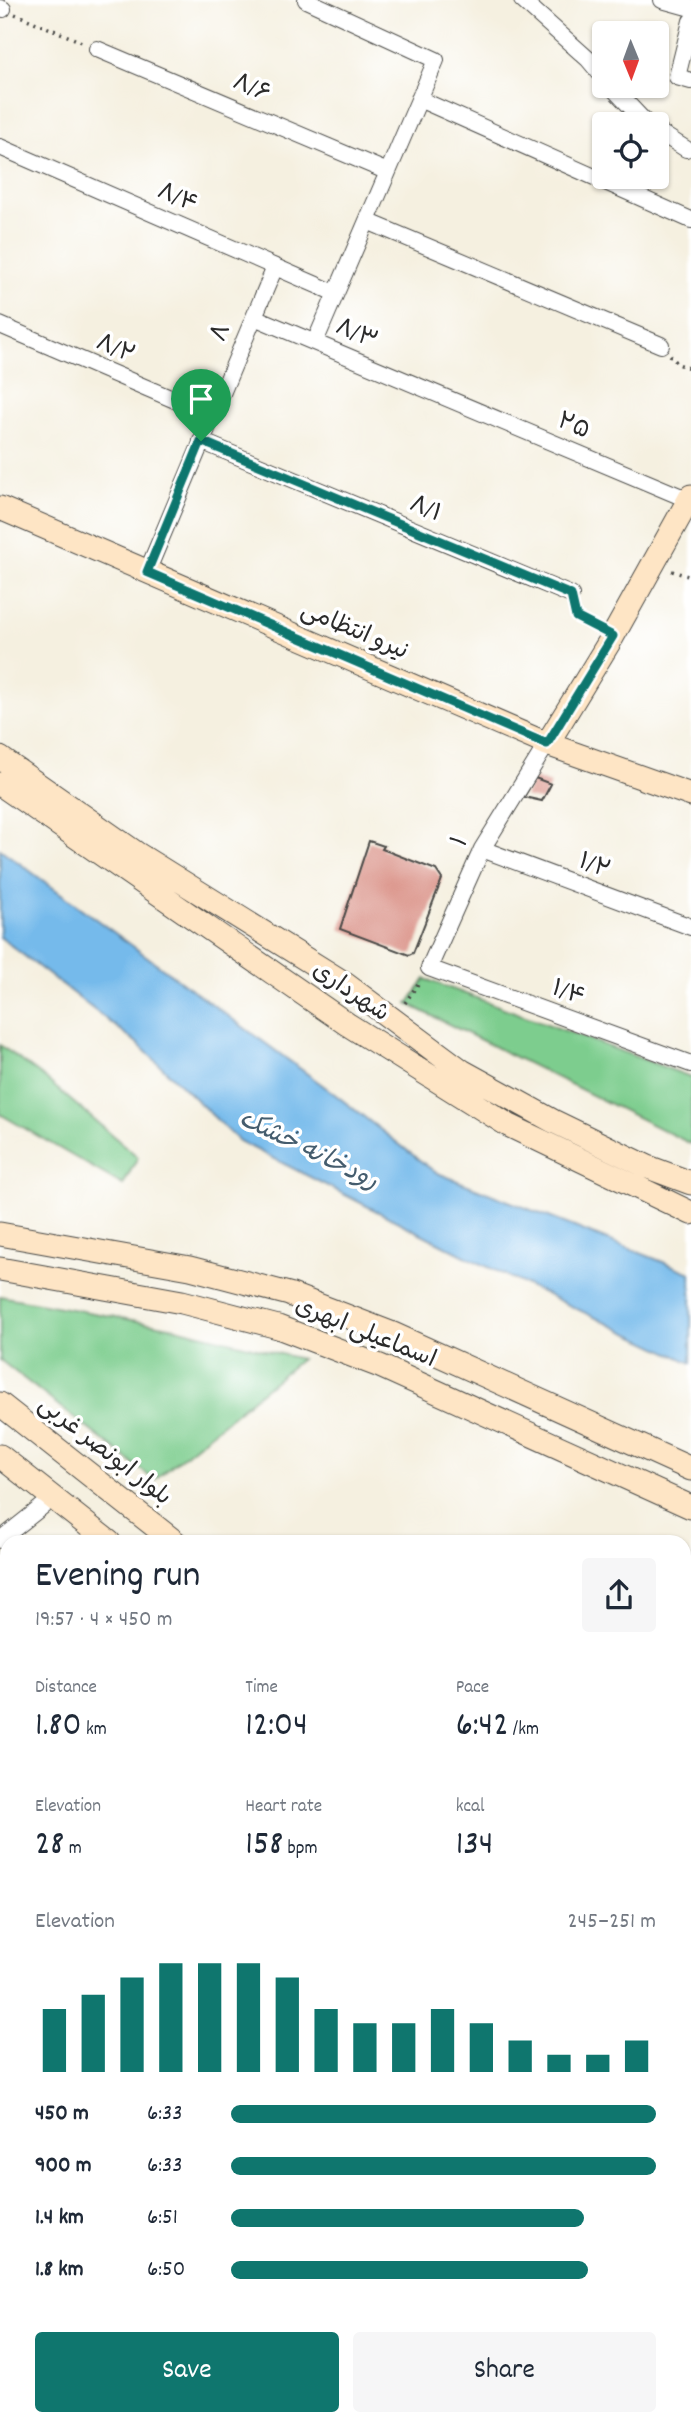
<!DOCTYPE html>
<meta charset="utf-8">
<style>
body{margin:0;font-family:Dekko,"Playpen Sans Arabic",sans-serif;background:#f6f6f7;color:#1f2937;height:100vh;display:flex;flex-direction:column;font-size:26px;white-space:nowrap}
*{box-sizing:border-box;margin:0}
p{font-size:23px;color:#747a83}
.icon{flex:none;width:38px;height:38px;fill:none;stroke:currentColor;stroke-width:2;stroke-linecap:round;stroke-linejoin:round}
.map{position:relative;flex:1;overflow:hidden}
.drawer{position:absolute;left:0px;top:1535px;width:691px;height:891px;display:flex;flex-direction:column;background:#fff;border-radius:21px 21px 0 0;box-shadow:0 2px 5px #0004}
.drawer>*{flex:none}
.needle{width:46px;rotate:179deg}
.fabs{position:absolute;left:592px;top:21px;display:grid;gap:14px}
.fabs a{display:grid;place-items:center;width:77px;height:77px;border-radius:7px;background:#fff;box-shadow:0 2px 5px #0004;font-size:35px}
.pin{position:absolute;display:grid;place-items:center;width:60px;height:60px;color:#fff;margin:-72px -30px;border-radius:50% 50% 50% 0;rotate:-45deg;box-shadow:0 0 7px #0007}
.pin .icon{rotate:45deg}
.round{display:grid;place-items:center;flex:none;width:74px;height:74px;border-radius:7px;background:#f6f6f7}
.summary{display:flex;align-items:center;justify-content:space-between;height:119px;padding:0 35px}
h1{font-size:38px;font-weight:600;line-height:52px}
.stats{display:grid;grid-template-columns:repeat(3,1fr);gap:10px;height:119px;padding:7px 35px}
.stats div{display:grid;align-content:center}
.stats b{font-size:35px;font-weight:600}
.stats small{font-size:19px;font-weight:400}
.stats p{font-size:19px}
.chart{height:196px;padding:14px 35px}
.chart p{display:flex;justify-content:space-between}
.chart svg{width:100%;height:126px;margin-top:7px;stroke:#0f766e;stroke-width:6}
.primary-button{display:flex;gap:14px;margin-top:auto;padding:14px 35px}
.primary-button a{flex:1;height:80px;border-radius:7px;background:#0f766e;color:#fff;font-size:28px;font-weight:600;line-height:80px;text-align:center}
.primary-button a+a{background:#f6f6f7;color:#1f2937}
ul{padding:0 35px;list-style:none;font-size:23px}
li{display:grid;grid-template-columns:112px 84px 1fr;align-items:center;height:52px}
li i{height:18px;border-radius:9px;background:#0f766e}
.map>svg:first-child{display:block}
.green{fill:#7dcd8e;stroke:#547c5c;stroke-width:2}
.water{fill:#74baeb;stroke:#50728b;stroke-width:2}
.building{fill:#db958b}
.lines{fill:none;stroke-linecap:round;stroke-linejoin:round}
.street-casing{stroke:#494946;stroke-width:18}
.secondary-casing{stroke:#494946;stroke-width:25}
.path{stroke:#494946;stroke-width:3.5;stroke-dasharray:2 5;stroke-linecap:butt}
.street{stroke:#fff;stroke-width:16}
.secondary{stroke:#fee5c5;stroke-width:23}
.route-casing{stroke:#fff;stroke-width:14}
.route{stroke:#0f766e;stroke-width:9}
.labels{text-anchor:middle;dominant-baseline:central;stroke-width:7;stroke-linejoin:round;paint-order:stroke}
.street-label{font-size:24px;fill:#2b2b2b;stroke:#fff}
.water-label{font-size:26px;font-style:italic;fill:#455d6e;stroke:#fff}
</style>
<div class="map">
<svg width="691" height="2425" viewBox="0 0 691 2425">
<rect width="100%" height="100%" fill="#fff"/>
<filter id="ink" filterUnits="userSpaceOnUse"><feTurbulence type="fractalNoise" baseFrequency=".0143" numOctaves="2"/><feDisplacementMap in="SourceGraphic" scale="14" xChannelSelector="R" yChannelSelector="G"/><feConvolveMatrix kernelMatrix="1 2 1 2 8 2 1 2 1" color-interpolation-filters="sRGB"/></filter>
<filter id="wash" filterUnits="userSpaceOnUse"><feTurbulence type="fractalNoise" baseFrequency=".00686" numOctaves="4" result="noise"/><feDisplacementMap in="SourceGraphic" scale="28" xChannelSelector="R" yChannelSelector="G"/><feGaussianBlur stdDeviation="1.57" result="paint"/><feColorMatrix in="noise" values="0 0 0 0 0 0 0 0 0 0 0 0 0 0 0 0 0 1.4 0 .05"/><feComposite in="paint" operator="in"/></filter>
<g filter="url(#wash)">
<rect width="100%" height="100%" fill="#f5f0e0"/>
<path class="green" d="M 425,979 L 691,1077 L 691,1144 L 408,1004 Z
M 0,1045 L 41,1075 L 138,1157 L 123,1185 L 0,1114 Z
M 0,1296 L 176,1328 L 301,1359 L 154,1480 L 0,1360 Z
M 7,2320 L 7,2418 L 103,2419 L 99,2425 L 0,2425 L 0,2330 Z"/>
<path class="water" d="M 0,849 L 332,1092 L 435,1172 L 691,1273 L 691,1363 L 465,1256 L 239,1141 L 137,1043 L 0,937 Z"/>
<g id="blocks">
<path class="building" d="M 535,778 L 551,784 L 542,801 L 524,797 Z
M 369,841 L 384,846 L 382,849 L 436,870 L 442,879 L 413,953 L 409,955 L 340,929 Z"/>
</g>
</g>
<g filter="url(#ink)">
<use href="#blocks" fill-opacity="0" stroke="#494946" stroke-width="2"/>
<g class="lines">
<g class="street-casing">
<path id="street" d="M 306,0 L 436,60 L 315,342
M 522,0 L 588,59 L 604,78
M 662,0 L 691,8
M 0,8 L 3,9
M 691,21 L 677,77 L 691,81
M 97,49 L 388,172
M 611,86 L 647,124
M 419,99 L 691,220
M 656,130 L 686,149
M 0,147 L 335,293
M 367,221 L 661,345
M 254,317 L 689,500
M 0,325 L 212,416
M 201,441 L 571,595
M 147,572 L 275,267
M 547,744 L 482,849 L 429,968 L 691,1064
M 482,849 L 691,927
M 0,1540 L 53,1498
M 684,1636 L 691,1632
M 0,1829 L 7,1836
M 0,2030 L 7,2038
M 0,2225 L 7,2233
M 0,2329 L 7,2319
M 684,2384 L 691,2378
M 266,2418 L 274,2425
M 481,2418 L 489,2425
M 115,2425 L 119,2418
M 631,2425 L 639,2418"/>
</g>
<g class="secondary-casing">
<path id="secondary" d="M 0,508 L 547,744 L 691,795
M 547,744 L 613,636 L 691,496
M 0,758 L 136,853 L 341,981 L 462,1071 L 553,1121 L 648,1167 L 691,1183
M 0,784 L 347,1024 L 508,1125 L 691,1213
M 0,1234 L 190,1268 L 289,1294 L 393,1334 L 691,1469
M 0,1269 L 182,1302 L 278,1327 L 380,1366 L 691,1507
M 0,1404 L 175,1542
M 0,1456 L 109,1542
M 684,1940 L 691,1945
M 684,1990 L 691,1996"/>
</g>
<path class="path" d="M 15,14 L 82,42
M 670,355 L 678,364 L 691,369
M 672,571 L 691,577
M 573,609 L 576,617 L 596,628
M 405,1003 L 420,981"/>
<use href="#street" class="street"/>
<use href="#secondary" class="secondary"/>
</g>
</g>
<g class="lines" filter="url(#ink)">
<g class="route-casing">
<path id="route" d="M 201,441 L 571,595 L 576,617 L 613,636 L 547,744 L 147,572 Z"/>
</g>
<use href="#route" class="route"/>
</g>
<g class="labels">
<g class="street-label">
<text transform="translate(251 89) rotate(23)">۸/۶</text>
<text transform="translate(177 199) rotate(23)">۸/۴</text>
<text transform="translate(222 333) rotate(-67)">۸</text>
<text transform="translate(356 335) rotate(23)">۸/۳</text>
<text transform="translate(115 350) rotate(23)">۸/۲</text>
<text transform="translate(573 427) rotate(23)">۲۵</text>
<text transform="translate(425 510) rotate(23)">۸/۱</text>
<text transform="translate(354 632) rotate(23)">نیرو انتظامی</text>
<text transform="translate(461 842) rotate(-63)">۱</text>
<text transform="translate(594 867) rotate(21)">۱/۲</text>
<text transform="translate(350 993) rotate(34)">شهرداری</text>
<text transform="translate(568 994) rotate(20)">۱/۴</text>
<text transform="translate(365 1334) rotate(22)">اسماعیلی ابهری</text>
<text transform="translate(104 1452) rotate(38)">بلوار ابونصر غربی</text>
</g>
<g class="water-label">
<text transform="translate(308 1151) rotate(26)">رودخانه خشک</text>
</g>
</g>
</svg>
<div class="fabs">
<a><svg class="needle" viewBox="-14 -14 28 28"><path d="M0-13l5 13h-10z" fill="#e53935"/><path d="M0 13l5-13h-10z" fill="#747a83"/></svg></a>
<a><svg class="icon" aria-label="locate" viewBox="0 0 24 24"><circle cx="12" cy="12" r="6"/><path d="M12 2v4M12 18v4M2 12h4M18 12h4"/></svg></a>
</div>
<div class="pin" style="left:201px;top:441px;background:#1e9e55"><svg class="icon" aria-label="arrive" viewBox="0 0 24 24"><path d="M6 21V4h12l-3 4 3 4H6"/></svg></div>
<section class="drawer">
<div class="summary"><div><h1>Evening run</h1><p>19:57 · 4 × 450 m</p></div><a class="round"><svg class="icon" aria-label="share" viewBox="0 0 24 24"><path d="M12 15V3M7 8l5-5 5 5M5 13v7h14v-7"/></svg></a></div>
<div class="stats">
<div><p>Distance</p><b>1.80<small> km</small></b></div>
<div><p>Time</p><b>12:04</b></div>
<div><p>Pace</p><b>6:42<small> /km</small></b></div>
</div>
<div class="stats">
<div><p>Elevation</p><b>28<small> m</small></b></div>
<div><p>Heart rate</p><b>158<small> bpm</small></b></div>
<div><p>kcal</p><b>134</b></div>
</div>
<div class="chart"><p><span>Elevation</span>245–251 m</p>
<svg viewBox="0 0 160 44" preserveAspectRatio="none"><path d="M5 44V22M15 44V17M25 44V11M35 44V6M45 44V6M55 44V6M65 44V11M75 44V22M85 44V27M95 44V27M105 44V22M115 44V27M125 44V33M135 44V38M145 44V38M155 44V33"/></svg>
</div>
<ul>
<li><b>450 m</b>6:33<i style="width:100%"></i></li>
<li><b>900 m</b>6:33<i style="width:100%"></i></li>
<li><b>1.4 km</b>6:51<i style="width:83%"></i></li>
<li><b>1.8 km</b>6:50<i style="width:84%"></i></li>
</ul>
<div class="primary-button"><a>Save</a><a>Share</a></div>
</section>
</div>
